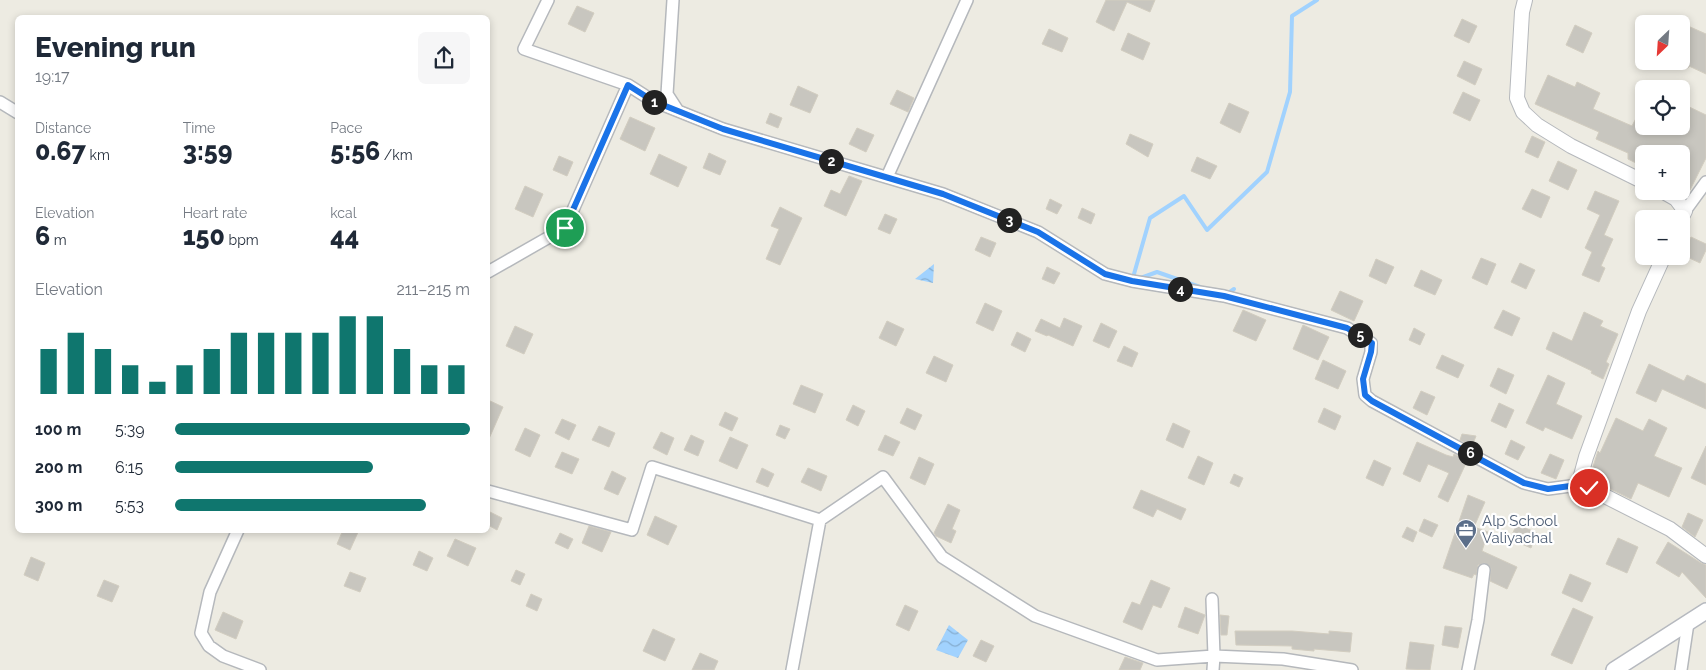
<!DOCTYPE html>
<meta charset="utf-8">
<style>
body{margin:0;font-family:Raleway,sans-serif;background:#f6f6f7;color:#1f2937;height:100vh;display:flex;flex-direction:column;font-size:19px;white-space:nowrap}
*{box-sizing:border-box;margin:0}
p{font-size:16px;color:#747a83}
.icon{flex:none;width:28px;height:28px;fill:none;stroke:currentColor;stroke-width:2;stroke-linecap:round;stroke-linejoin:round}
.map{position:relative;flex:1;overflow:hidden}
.details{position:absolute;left:15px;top:15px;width:475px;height:518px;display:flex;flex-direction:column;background:#fff;border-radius:8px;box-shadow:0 2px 8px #0003}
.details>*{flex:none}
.needle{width:32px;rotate:205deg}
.buttons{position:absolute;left:1635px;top:15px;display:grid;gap:10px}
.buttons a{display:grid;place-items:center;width:55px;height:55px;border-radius:8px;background:#fff;box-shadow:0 2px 8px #0003;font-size:25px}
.pin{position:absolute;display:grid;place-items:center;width:42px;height:42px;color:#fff;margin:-21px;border:2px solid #fff;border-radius:50%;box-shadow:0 1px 5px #0007}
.km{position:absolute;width:25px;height:25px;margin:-12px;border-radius:50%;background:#222;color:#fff;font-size:14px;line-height:25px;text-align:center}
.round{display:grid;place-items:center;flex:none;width:52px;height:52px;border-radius:8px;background:#f6f6f7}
.headline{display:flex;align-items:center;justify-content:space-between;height:85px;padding:0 20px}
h1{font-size:28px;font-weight:800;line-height:38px}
.metrics{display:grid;grid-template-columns:repeat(3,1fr);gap:8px;height:85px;padding:5px 20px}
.metrics div{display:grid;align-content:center}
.metrics b{font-size:25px;font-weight:800}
.metrics small{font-size:14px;font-weight:400}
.metrics p{font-size:14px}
.chart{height:140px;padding:10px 20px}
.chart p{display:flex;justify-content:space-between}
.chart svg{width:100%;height:90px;margin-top:5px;stroke:#0f766e;stroke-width:6}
ul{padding:0 20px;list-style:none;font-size:16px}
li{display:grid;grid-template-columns:80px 60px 1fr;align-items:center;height:38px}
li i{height:12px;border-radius:6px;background:#0f766e}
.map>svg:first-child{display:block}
.water{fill:url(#water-waves)}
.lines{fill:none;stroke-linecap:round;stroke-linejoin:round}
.stream{stroke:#a1d2fe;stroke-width:4}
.building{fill:#c8c6bf;stroke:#d2cdc0}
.minor-casing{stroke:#b5b8bc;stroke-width:14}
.tertiary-casing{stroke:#b5b8bc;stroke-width:16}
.secondary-casing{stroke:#b6b9bf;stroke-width:18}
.minor{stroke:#fff;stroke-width:11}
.tertiary{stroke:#fff;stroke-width:14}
.secondary{stroke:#fff;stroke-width:15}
.route-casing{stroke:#fff;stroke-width:10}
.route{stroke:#1a73e8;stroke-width:6}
.labels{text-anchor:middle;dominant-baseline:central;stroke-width:4.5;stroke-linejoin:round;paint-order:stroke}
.service-label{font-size:15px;fill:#4e5e75;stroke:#fff;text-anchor:start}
</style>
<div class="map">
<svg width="1706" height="670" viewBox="0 0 1706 670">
<defs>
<pattern id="water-waves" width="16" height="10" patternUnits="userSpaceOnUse" patternTransform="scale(1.25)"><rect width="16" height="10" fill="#a1d2fe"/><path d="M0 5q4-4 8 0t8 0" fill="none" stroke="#86aed1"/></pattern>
</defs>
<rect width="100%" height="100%" fill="#edebe2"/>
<path class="water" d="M 934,264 L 933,283 L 915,279 Z
M 949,625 L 968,640 L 958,658 L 936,650 Z"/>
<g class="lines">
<path class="stream" d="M 1138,279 L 1157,272 L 1200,287
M 1132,281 L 1150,218 L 1184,196 L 1207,230 L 1267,172 L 1290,92 L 1292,16 L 1317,0
M 1227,294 L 1234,289"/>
</g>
<path class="building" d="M 1106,0 L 1155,0 L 1150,12 L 1127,2 L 1114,31 L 1096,22 Z
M 577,6 L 594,13 L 585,32 L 568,24 Z
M 1462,19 L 1477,26 L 1469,43 L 1454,36 Z
M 1575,25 L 1592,33 L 1583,53 L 1566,45 Z
M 1688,26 L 1706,34 L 1706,74 L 1689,66 L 1688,68 L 1681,65 L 1681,52 L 1684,45 L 1681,44 L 1681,42 Z
M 1049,29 L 1068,38 L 1062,52 L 1042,44 Z
M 1128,33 L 1150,43 L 1143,60 L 1121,50 Z
M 1464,61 L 1482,69 L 1475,85 L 1457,76 Z
M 1548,75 L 1575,87 L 1577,82 L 1600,93 L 1593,109 L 1632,126 L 1644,103 L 1644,126 L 1681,126 L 1681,103 L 1706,115 L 1706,158 L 1690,190 L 1681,186 L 1681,154 L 1644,154 L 1644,167 L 1628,159 L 1628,153 L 1596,139 L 1599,132 L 1535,104 Z
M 798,86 L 818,95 L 810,113 L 790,105 Z
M 897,90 L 914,98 L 908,112 L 890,104 Z
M 1463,92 L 1480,100 L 1470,121 L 1453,113 Z
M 1229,103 L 1249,112 L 1240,133 L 1220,123 Z
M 770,113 L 782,118 L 778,128 L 766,123 Z
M 630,117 L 655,128 L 645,151 L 620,139 Z
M 857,128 L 874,135 L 866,152 L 849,144 Z
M 1130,134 L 1153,144 L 1148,157 L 1126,144 Z
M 1532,136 L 1545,142 L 1538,158 L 1525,152 Z
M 709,153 L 726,161 L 720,175 L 703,168 Z
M 659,154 L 687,167 L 678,187 L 650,174 Z
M 559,156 L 573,162 L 567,176 L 553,170 Z
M 1197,157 L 1217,166 L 1210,179 L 1191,171 Z
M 1558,161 L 1577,170 L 1568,190 L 1549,181 Z
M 849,176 L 862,181 L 846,216 L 824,206 L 831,190 L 840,194 Z
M 525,186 L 543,194 L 533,217 L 515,209 Z
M 1532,189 L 1550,197 L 1541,218 L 1522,209 Z
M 1595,191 L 1619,201 L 1604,235 L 1613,239 L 1601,266 L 1605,268 L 1599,282 L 1582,275 L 1592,252 L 1585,248 L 1600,215 L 1587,209 Z
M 1050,199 L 1062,205 L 1057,214 L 1046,209 Z
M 780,207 L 802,218 L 780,265 L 766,259 L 779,229 L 771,226 Z
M 1082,208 L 1095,214 L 1091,224 L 1078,218 Z
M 885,214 L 897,219 L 890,234 L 878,229 Z
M 981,237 L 996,243 L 990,257 L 975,250 Z
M 1691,237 L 1706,244 L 1706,250 L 1700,263 L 1683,255 Z
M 1481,258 L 1496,264 L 1487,285 L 1472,278 Z
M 1376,259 L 1394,267 L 1386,284 L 1369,276 Z
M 1520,263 L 1535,270 L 1526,289 L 1511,282 Z
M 1047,267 L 1060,273 L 1054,284 L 1042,279 Z
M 1421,270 L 1442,280 L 1435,295 L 1414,286 Z
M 1340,291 L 1363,301 L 1354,321 L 1331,310 Z
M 985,303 L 1002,311 L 993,331 L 976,323 Z
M 1243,310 L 1266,320 L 1256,341 L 1233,331 Z
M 1503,310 L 1520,318 L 1512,336 L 1494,328 Z
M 1584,312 L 1603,321 L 1600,326 L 1618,334 L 1606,362 L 1609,364 L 1603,379 L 1591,373 L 1592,371 L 1546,349 L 1553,332 L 1572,341 Z
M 1064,318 L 1082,326 L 1073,346 L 1048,335 L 1047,336 L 1035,331 L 1041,319 L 1060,328 Z
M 887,321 L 904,329 L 896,346 L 879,338 Z
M 1101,323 L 1117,331 L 1109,348 L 1093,341 Z
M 1303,325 L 1329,337 L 1318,360 L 1293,349 Z
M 515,326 L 533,334 L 524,354 L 506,346 Z
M 1414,328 L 1425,334 L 1420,345 L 1409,340 Z
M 1017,332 L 1031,339 L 1025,352 L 1011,345 Z
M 1124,346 L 1138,353 L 1132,367 L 1117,361 Z
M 1442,355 L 1464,365 L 1458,378 L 1436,368 Z
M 934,356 L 953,365 L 946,382 L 926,373 Z
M 1323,360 L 1346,371 L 1338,389 L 1315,379 Z
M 1649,364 L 1684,381 L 1687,375 L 1706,384 L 1706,409 L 1662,389 L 1656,402 L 1636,393 Z
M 1498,368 L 1514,375 L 1506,394 L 1490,386 Z
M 1548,375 L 1565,383 L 1556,404 L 1582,416 L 1572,439 L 1545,427 L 1543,431 L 1526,423 Z
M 801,385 L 823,394 L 815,413 L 793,404 Z
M 1421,391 L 1435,397 L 1427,415 L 1413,408 Z
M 488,400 L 503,407 L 488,441 Z
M 1499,403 L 1514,410 L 1506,428 L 1491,421 Z
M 853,405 L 865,411 L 858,426 L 846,420 Z
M 907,408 L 922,415 L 915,430 L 900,423 Z
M 1324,408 L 1341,416 L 1335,430 L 1318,422 Z
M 725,412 L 738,418 L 732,431 L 719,425 Z
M 1616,418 L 1643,431 L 1649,419 L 1667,428 L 1654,456 L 1682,468 L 1669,497 L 1638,483 L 1631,499 L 1594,481 L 1590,476 L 1598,451 L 1600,453 Z
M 562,419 L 576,425 L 569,440 L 555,433 Z
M 1173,423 L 1190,431 L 1183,448 L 1166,440 Z
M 780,425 L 790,429 L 785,439 L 776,435 Z
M 599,426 L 615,433 L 609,447 L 592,440 Z
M 525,428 L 540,435 L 530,457 L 515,450 Z
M 661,432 L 674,438 L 667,455 L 653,448 Z
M 1462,434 L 1476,436 L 1472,446 L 1460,440 Z
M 691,435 L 704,441 L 698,456 L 684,450 Z
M 885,435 L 900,442 L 893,456 L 878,450 Z
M 730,437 L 748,445 L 737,469 L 719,461 Z
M 1511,440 L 1525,447 L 1518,460 L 1505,454 Z
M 1417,442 L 1446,455 L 1453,457 L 1454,454 L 1467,461 L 1448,502 L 1438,497 L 1449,473 L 1428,464 L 1420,482 L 1403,474 Z
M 1706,446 L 1706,485 L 1691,478 Z
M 562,452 L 579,459 L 572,474 L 555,467 Z
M 1550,454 L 1564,460 L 1556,479 L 1541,473 Z
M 1198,456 L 1213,463 L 1204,485 L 1188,478 Z
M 919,457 L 934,464 L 925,485 L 910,478 Z
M 1374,460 L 1391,468 L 1383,486 L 1366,478 Z
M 762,468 L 774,474 L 768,487 L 756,482 Z
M 808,468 L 827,476 L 821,491 L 801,482 Z
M 612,471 L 626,478 L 618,495 L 604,489 Z
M 1234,474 L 1243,478 L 1239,487 L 1230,483 Z
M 1141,490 L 1186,509 L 1181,520 L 1157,509 L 1153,517 L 1133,508 Z
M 1468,495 L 1485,502 L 1474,527 L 1488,532 L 1482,551 L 1517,567 L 1507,589 L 1490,581 L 1491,568 L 1485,563 L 1478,565 L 1476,575 L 1474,574 L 1472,578 L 1443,568 Z
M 948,504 L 960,510 L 952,529 L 956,531 L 951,543 L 936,536 L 934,533 Z
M 488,511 L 502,518 L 497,530 L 488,525 Z
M 1688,513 L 1703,520 L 1695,537 L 1682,527 Z
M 655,516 L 677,526 L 668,545 L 647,535 Z
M 1424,519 L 1438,525 L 1432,537 L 1419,531 Z
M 1517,524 L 1537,533 L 1531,548 L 1510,539 Z
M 589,526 L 611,532 L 602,552 L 582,543 Z
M 1407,527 L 1417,532 L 1413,542 L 1402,537 Z
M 343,530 L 359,530 L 350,550 L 337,544 Z
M 560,533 L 573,539 L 568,549 L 555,543 Z
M 1618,538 L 1638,547 L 1627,573 L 1606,564 Z
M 455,539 L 476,548 L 468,566 L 447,556 Z
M 1668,542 L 1701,563 L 1706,565 L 1706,598 L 1682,572 L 1679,577 L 1656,563 Z
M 419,551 L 433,558 L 427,571 L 413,565 Z
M 31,557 L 45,563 L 38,581 L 24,575 Z
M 516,570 L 525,574 L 520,585 L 511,581 Z
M 350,572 L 366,578 L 360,592 L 344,586 Z
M 1570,574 L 1591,583 L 1582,602 L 1562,593 Z
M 104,580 L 119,586 L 112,602 L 97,596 Z
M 1151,580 L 1170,588 L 1161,608 L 1153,605 L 1142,630 L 1123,622 L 1132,602 L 1140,605 Z
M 531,594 L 542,599 L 537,611 L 526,606 Z
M 905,605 L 918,611 L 909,631 L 896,625 Z
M 1185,607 L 1205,615 L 1198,634 L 1178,627 Z
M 1573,608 L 1593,617 L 1572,664 L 1551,655 Z
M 223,612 L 243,621 L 236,639 L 215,630 Z
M 1220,615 L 1229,616 L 1227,635 L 1221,635 Z
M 1445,626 L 1462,628 L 1458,648 L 1442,645 Z
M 653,629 L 675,639 L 665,661 L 643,651 Z
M 1235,631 L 1292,631 L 1329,634 L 1329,631 L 1352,633 L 1350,652 L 1314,649 L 1314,651 L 1292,649 L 1292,646 L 1236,645 Z
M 981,640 L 994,646 L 986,662 L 973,656 Z
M 1410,642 L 1434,645 L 1430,670 L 1406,669 Z
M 700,653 L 718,661 L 714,670 L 692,670 Z
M 1125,657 L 1143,663 L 1140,670 L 1119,670 Z"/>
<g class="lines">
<g class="minor-casing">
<path id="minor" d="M 673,0 L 667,94 L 678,111 L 723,129 L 943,194 L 1038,232 L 1105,274 L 1132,281 L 1224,296 L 1347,328 L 1371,343 L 1371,352 L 1363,379 L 1365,395 L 1372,401 L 1524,483 L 1548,489 L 1585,484
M 628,85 L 653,101 L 678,111
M 0,102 L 18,113
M 887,177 L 967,0
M 1685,211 L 1706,182
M 488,272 L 565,228 L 628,85 L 524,49 L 548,0
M 488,491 L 632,530 L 652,467 L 820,520
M 238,530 L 210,592 L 201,633 L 209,646 L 223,656 L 260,670
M 1212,599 L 1214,656 L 1213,670
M 792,670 L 820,520 L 883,477 L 942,557 L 1035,616 L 1157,660 L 1214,656 L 1283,659 L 1352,670
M 1468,670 L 1478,620 L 1484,570
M 1681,670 L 1688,623"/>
</g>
<g class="tertiary-casing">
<path id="tertiary" d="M 1525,0 L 1522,12 L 1517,98 L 1523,112 L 1537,125 L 1571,146 L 1644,182
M 1662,191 L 1676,199 L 1685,211 L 1681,219
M 1664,256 L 1639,311 L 1586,457 L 1580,479 L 1589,488 L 1670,529 L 1706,556"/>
</g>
<g class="secondary-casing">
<path id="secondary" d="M 1614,670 L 1706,611"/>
</g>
<use href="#minor" class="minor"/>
<use href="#tertiary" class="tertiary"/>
<use href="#secondary" class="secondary"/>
</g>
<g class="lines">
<g class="route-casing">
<path id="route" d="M 565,228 L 628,85 L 653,101 L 723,129 L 943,194 L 1038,232 L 1105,274 L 1132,281 L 1224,296 L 1347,328 L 1372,343 L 1371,352 L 1363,379 L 1365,395 L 1372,401 L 1524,483 L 1548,489 L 1585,484 L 1589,488"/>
</g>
<use href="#route" class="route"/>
</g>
<defs>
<g id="office-pin" transform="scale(1.125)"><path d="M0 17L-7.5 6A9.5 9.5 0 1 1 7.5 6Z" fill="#5c6f8a" stroke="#fff"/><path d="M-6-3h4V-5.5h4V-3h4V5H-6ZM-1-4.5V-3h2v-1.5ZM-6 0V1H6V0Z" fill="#fff"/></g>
</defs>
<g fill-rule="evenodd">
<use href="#office-pin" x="1466" y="530"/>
</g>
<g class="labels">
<g class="service-label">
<text x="1482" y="521">Alp School<tspan x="1482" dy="17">Valiyachal</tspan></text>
</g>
</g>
</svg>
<div class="buttons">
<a><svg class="needle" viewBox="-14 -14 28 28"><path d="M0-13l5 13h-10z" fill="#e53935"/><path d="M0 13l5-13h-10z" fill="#747a83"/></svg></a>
<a><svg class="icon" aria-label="locate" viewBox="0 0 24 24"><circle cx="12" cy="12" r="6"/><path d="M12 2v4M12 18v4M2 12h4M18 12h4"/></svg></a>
<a>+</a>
<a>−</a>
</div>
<div class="pin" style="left:565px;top:228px;background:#1e9e55"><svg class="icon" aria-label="arrive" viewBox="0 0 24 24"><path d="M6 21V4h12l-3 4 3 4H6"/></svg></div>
<div class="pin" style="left:1589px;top:488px;background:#d93025"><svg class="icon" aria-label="check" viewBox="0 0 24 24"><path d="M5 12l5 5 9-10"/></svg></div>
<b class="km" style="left:654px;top:102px">1</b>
<b class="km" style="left:831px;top:161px">2</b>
<b class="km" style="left:1009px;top:220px">3</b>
<b class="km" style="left:1180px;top:289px">4</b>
<b class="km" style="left:1360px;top:335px">5</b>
<b class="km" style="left:1470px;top:453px">6</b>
<section class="details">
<div class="headline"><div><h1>Evening run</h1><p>19:17</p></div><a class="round"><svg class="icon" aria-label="share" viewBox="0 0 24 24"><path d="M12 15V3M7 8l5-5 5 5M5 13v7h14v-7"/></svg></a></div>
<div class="metrics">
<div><p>Distance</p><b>0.67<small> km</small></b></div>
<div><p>Time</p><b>3:59</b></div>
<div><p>Pace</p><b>5:56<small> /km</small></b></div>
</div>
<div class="metrics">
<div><p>Elevation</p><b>6<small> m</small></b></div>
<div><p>Heart rate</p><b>150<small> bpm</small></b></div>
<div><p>kcal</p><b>44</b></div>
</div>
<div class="chart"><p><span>Elevation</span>211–215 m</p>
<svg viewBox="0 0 160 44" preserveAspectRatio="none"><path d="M5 44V22M15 44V14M25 44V22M35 44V30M45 44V38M55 44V30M65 44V22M75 44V14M85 44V14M95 44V14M105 44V14M115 44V6M125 44V6M135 44V22M145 44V30M155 44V30"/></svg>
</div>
<ul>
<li><b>100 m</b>5:39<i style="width:100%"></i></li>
<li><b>200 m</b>6:15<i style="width:67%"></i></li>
<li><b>300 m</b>5:53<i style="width:85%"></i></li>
</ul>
</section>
</div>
